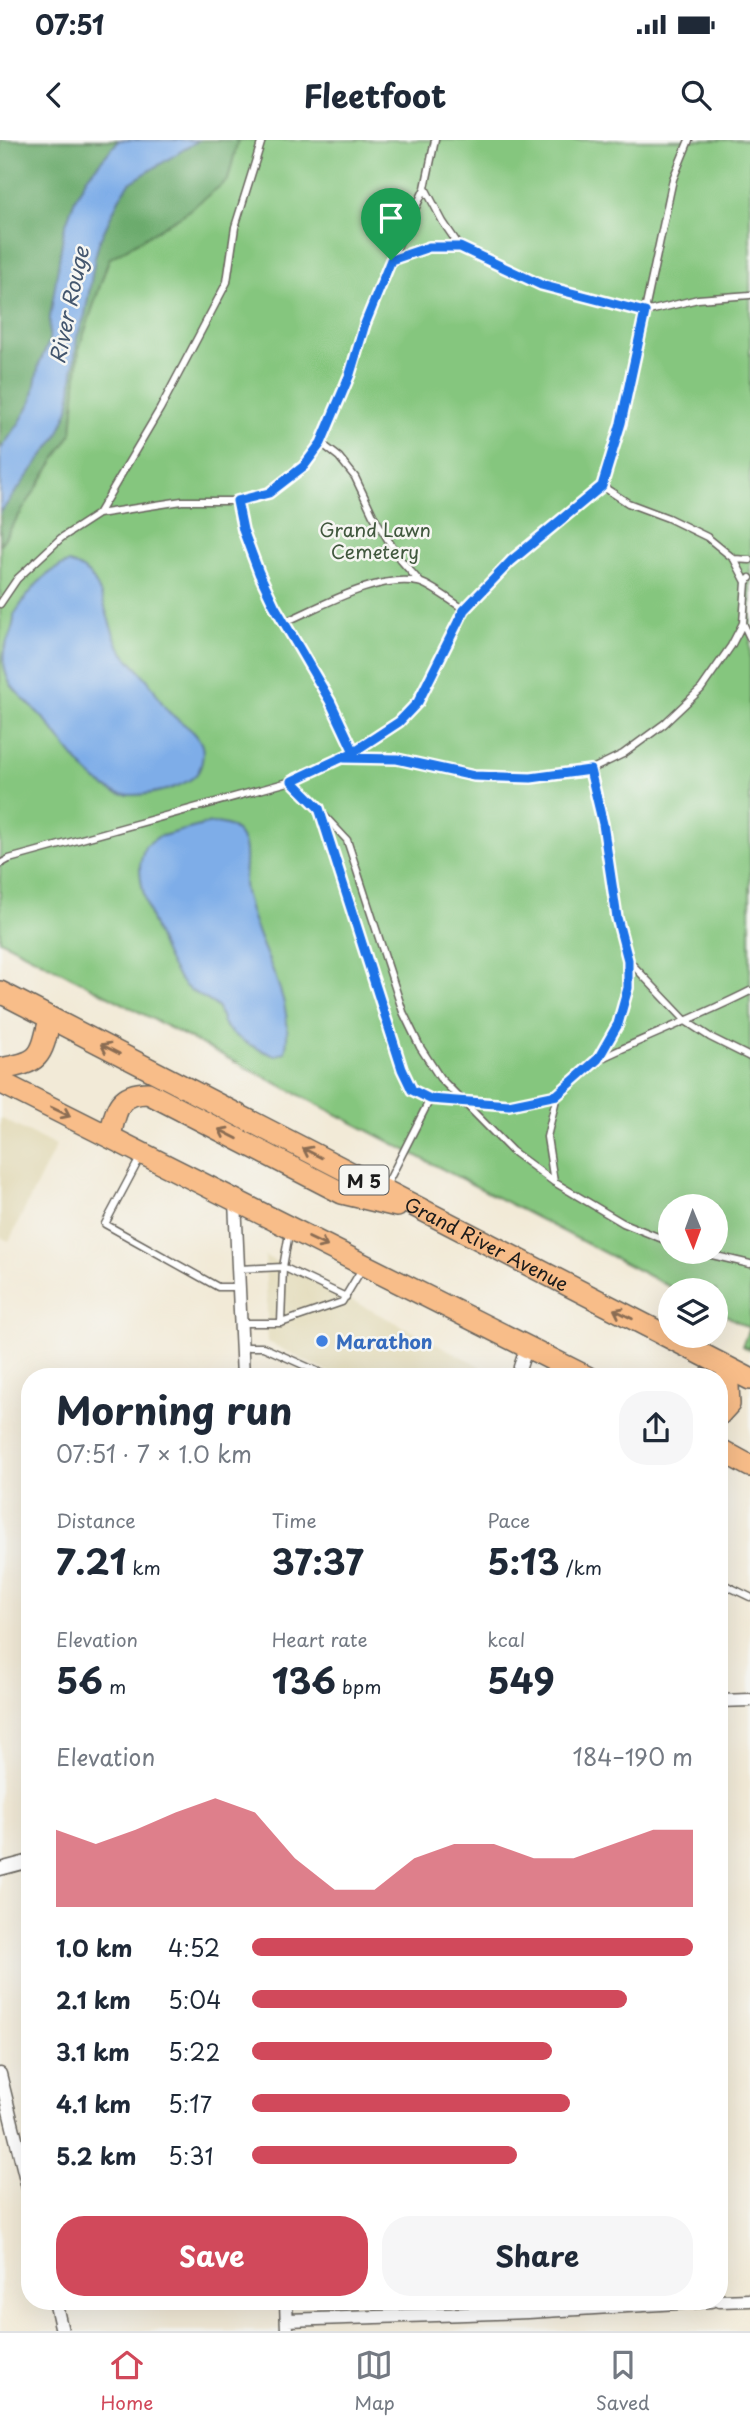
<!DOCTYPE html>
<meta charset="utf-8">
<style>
body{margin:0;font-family:"Playpen Sans",sans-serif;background:#f6f6f7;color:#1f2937;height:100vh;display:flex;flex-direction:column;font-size:26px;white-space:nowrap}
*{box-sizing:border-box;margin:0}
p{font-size:23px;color:#747a83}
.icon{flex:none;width:38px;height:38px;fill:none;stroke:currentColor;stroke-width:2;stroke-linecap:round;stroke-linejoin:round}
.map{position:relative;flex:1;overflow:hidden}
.side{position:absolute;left:21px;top:1228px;width:707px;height:942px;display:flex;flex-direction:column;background:#fff;border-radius:28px;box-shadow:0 7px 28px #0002}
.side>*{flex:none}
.needle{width:46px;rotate:179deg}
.buttons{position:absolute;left:658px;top:1054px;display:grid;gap:14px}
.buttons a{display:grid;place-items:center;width:70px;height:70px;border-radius:50%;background:#fff;box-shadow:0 7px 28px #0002;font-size:35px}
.pin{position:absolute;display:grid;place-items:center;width:60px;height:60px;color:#fff;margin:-72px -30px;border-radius:50% 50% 50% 0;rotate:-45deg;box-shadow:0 0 7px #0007}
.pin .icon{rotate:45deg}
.round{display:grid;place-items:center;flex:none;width:74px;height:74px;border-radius:28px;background:#f6f6f7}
.overview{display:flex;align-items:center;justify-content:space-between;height:119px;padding:0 35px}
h1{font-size:38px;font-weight:700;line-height:52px}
.stats{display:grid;grid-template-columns:repeat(3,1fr);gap:10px;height:119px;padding:7px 35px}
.stats div{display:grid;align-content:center}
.stats b{font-size:35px;font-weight:700}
.stats small{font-size:19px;font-weight:400}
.stats p{font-size:19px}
.chart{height:196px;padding:14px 35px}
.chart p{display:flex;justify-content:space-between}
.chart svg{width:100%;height:126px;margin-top:7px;fill:#d1495b;opacity:.7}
.button{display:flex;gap:14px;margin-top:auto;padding:14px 35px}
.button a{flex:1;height:80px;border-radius:28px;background:#d1495b;color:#fff;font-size:28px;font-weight:700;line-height:80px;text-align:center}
.button a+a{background:#f6f6f7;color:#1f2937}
ul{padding:0 35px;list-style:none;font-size:23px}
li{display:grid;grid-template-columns:112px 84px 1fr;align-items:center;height:52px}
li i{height:18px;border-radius:9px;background:#d1495b}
.status{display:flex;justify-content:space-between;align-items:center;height:49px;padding:0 35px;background:#fff;direction:ltr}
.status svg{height:19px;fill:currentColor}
header{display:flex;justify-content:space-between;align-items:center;height:91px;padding:0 35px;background:#fff;font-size:32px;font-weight:700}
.tabs{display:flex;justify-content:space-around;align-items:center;height:98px;border-top:2px solid #e0e1e3;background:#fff;font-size:19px;color:#747a83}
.tabs a{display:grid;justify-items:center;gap:4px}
.tabs .current{color:#d1495b}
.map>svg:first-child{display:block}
.built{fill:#e3dbba}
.green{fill:#85c67e;stroke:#50714d;stroke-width:2;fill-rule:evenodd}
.forest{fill:#6cab6d;stroke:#446444;stroke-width:2}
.water{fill:#7eade8;stroke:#4d6482;stroke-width:2}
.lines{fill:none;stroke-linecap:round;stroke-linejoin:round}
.service-casing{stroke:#67645d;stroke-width:9}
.minor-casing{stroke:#67645d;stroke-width:15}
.primary-casing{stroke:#67645d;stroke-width:24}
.service{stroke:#fff;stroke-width:6}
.minor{stroke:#fff;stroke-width:12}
.primary{stroke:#f8bd89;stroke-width:21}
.oneway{stroke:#8a6c52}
.route-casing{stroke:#fff;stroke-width:14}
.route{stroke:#1a73e8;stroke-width:9}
.shop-dot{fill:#3f7fe0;stroke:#f6f6f2;stroke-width:2.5}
.labels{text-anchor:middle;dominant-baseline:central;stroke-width:5;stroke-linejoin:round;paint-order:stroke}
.shield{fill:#f6f6f2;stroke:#5d5d5c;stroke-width:2}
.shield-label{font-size:18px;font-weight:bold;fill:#1c1c1c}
.park-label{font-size:19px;fill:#41583e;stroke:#f6f6f2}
.street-label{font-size:19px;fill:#1c1c1c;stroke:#f6f6f2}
.shop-label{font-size:19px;font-weight:bold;fill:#366cbe;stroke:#f6f6f2;text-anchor:start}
.water-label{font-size:21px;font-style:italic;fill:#43566e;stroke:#f6f6f2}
</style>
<div class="status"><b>07:51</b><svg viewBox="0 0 49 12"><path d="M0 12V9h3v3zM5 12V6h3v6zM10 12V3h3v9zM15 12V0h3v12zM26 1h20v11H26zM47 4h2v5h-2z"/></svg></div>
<header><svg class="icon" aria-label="back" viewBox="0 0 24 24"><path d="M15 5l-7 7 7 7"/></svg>Fleetfoot<svg class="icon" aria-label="search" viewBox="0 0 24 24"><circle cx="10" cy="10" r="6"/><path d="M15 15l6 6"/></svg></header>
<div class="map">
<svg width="750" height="2191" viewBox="0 0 750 2191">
<rect width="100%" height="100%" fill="#f6f6f2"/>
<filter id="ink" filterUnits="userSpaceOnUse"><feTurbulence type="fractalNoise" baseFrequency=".0143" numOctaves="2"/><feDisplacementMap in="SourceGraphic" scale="14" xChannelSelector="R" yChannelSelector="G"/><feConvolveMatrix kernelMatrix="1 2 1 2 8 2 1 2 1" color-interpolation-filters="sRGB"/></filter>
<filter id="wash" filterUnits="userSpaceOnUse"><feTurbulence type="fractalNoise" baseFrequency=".00686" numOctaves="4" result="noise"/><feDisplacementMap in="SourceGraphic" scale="28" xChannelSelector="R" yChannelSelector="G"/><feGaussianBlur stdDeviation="1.57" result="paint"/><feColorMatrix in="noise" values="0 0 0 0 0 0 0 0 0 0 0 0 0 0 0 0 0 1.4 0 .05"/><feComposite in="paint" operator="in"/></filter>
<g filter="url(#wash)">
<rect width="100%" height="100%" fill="#f2ead7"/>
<path class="built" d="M 0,978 L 56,1006 L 9,1101 L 0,1097 Z
M 265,1116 L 480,1226 L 480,1237 L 337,1237 L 268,1202 Z"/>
<path class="green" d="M 0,0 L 750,0 L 750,1210 L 742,1206 L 749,1188 L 716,1170 L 716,1150 L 676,1150 L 0,800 ZM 670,1066 L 716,1066 L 716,1111 L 670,1111 Z"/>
<path class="forest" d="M 0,0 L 238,0 L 228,40 L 184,74 L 109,119 L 79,209 L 72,293 L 0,405 Z"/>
<path class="water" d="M 119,0 L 199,0 L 130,43 L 119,59 L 99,102 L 95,118 L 85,175 L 77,197 L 69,269 L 57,297 L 0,373 L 0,310 L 20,282 L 32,260 L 39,224 L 49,202 L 50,177 L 64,89 L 75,59 L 87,37 Z
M 68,423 C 108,432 102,481 121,509 C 128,520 137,527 145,537 C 155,547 159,562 169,572 C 180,583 197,590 202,606 C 204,613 202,626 198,632 C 188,649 131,661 114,652 C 83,637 66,604 44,579 C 34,568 20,557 11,545 C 8,540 5,531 4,525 C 0,504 15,495 14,475 C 28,453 43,432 68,423 Z
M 211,683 C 219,683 230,684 236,691 C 250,704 244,726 244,742 C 244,749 246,757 248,763 C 259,813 297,858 285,912 L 275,916 C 259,909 236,900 225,886 C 221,881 221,871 216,866 C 211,861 194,854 185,846 C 165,825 140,756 140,727 C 140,720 143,713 145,706 L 158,697 Z"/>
</g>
<g filter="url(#ink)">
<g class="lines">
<g class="service-casing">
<path id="service" d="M 435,0 L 425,48 L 443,82 L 460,107 L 541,145 L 645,172 L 698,159 L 750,155
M 391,120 L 425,48
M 321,303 L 339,317 L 355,337 L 373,375 L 399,418 L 420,442
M 602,346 L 628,363 L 668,378 L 707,397 L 734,419 L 746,442
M 237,361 L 243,390 L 259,434 L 274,465 L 330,561 L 354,612
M 98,374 L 160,269 L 227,142 L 235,87 L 262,0
M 734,419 L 750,420
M 0,464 L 17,439 L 61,398 L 98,374 L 182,361 L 237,361 L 269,353 L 304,326 L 321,303 L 350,234 L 364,184 L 391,120 L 429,107 L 460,107
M 285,482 C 322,466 376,434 418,442 C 430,444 452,462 464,469
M 743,483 L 750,498
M 346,617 L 399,582 L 418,562 L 464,469 L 511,421 L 602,346 L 621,283 L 673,39 L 689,0
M 292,641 L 347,700 L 403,872 L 420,907 L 440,938 L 512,1011 L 554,1042 L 623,1083 L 670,1102
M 319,668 L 402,929 L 412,950 L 430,959 L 509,965 L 557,955 L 598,919 L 618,884 L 628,848 L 628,820 L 617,778 L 603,684 L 590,630
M 0,724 L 9,719 L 292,641 L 344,618 L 397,619 L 474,636 L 531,638 L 590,630 L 623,614 L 664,584 L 701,549 L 731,506 L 743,483 L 746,442 L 750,438
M 628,820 L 687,882 L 710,897 L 750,917
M 600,919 C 650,895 701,876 750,851
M 140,1018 L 105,1084 L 218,1147 L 239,1147
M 554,1042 L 547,997 L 557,955
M 385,1048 L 430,959
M 695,1111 L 750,1124
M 239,1129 L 283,1127 L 346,1157
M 241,1183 L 281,1183 L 342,1162 L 363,1127
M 281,1183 L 283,1127 L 289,1093
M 242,1207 L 263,1207 L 330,1237
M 719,1442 L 750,1457"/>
</g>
<g class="minor-casing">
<path id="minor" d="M 235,1061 L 243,1237
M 519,1237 L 520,1227 L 527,1206
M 719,1561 L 750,1560
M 0,1729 L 30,1721
M 0,1934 L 30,2056
M 55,2161 L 62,2191
M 286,2161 L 287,2191
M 719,2161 L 750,2160
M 287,2180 L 528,2172 L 711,2161"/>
</g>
<g class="primary-casing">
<g id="primary">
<path id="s1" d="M 0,852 L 750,1239"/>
<path d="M 0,929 C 41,922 41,918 50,878"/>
<path d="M 0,942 L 587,1237"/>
<path d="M 110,996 C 116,971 117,953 148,953 L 342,1053 L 397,1066"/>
<path d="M 719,1275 L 729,1264 L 727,1228"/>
<path d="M 719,1309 L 750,1326"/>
</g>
</g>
<use href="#service" class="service"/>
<use href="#minor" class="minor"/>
<use href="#primary" class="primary"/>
</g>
<defs><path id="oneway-shaft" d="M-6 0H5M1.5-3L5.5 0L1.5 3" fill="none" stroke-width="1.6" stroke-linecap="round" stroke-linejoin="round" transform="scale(1.75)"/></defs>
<g class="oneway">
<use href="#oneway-shaft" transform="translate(110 909) rotate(-153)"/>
<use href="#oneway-shaft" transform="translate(61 972) rotate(26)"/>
<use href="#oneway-shaft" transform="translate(228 994) rotate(-153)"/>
<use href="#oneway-shaft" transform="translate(312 1013) rotate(-153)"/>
<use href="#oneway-shaft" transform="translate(318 1102) rotate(26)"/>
<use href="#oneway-shaft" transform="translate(623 1174) rotate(-153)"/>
</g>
</g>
<g class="lines" filter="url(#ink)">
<g class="route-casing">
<path id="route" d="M 391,120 L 365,184 L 350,234 L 321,303 L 304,326 L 269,353 L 237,361 L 243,390 L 259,433 L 274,465 L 330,561 L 354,612 L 292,641 L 319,668 L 402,929 L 412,950 L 430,959 L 509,965 L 557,955 L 598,919 L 618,884 L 628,848 L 628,820 L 617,778 L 603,684 L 590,630 L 531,638 L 474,636 L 397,619 L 344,618 L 399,582 L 418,562 L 464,470 L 511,421 L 602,346 L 621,283 L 645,172 L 541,145 L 460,107 L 429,107 L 391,120"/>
</g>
<use href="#route" class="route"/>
</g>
<circle class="shop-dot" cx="322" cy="1201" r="7"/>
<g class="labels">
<rect class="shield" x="339.5" y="1025.5" width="49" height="29" rx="5"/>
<g class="shield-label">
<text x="364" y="1040">M 5</text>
</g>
<g class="park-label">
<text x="375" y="389">Grand Lawn<tspan x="375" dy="22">Cemetery</tspan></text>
</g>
<g class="street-label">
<text stroke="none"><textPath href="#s1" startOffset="548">Grand River Avenue</textPath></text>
</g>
<g class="shop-label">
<text x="336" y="1201">Marathon</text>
</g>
<g class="water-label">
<text transform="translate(68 165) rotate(-78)">River Rouge</text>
</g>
</g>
</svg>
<div class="buttons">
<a><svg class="needle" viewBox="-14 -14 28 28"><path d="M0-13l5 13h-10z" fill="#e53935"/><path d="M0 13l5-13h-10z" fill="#747a83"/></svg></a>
<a><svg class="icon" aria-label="layers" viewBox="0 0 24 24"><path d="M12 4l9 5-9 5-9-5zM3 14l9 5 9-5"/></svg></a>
</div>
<div class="pin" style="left:391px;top:120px;background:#1e9e55"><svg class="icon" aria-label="arrive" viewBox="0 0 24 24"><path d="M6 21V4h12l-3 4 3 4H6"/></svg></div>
<section class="side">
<div class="overview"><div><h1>Morning run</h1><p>07:51 · 7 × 1.0 km</p></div><a class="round"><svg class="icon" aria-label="share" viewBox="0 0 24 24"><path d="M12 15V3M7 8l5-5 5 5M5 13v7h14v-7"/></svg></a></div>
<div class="stats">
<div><p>Distance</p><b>7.21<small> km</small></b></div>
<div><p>Time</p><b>37:37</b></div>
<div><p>Pace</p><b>5:13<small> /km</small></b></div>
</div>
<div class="stats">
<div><p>Elevation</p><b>56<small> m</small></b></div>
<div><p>Heart rate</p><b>136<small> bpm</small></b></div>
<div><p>kcal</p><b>549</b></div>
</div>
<div class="chart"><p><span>Elevation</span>184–190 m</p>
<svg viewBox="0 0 160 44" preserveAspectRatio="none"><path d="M0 44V17L10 22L20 17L30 11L40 6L50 11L60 27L70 38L80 38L90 27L100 22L110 22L120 27L130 27L140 22L150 17L160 17V44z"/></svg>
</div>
<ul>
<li><b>1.0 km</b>4:52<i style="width:100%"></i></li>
<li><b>2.1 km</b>5:04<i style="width:85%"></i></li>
<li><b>3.1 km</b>5:22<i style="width:68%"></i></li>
<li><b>4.1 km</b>5:17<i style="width:72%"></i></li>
<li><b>5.2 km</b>5:31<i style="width:60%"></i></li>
</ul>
<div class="button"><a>Save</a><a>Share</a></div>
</section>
</div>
<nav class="tabs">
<a class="current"><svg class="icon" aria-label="home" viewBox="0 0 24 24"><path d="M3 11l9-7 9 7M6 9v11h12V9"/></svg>Home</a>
<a><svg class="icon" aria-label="map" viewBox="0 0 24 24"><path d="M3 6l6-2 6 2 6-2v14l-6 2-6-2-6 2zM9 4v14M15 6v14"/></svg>Map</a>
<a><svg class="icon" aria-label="saved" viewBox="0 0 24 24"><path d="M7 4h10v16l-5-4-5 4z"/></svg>Saved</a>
</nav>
